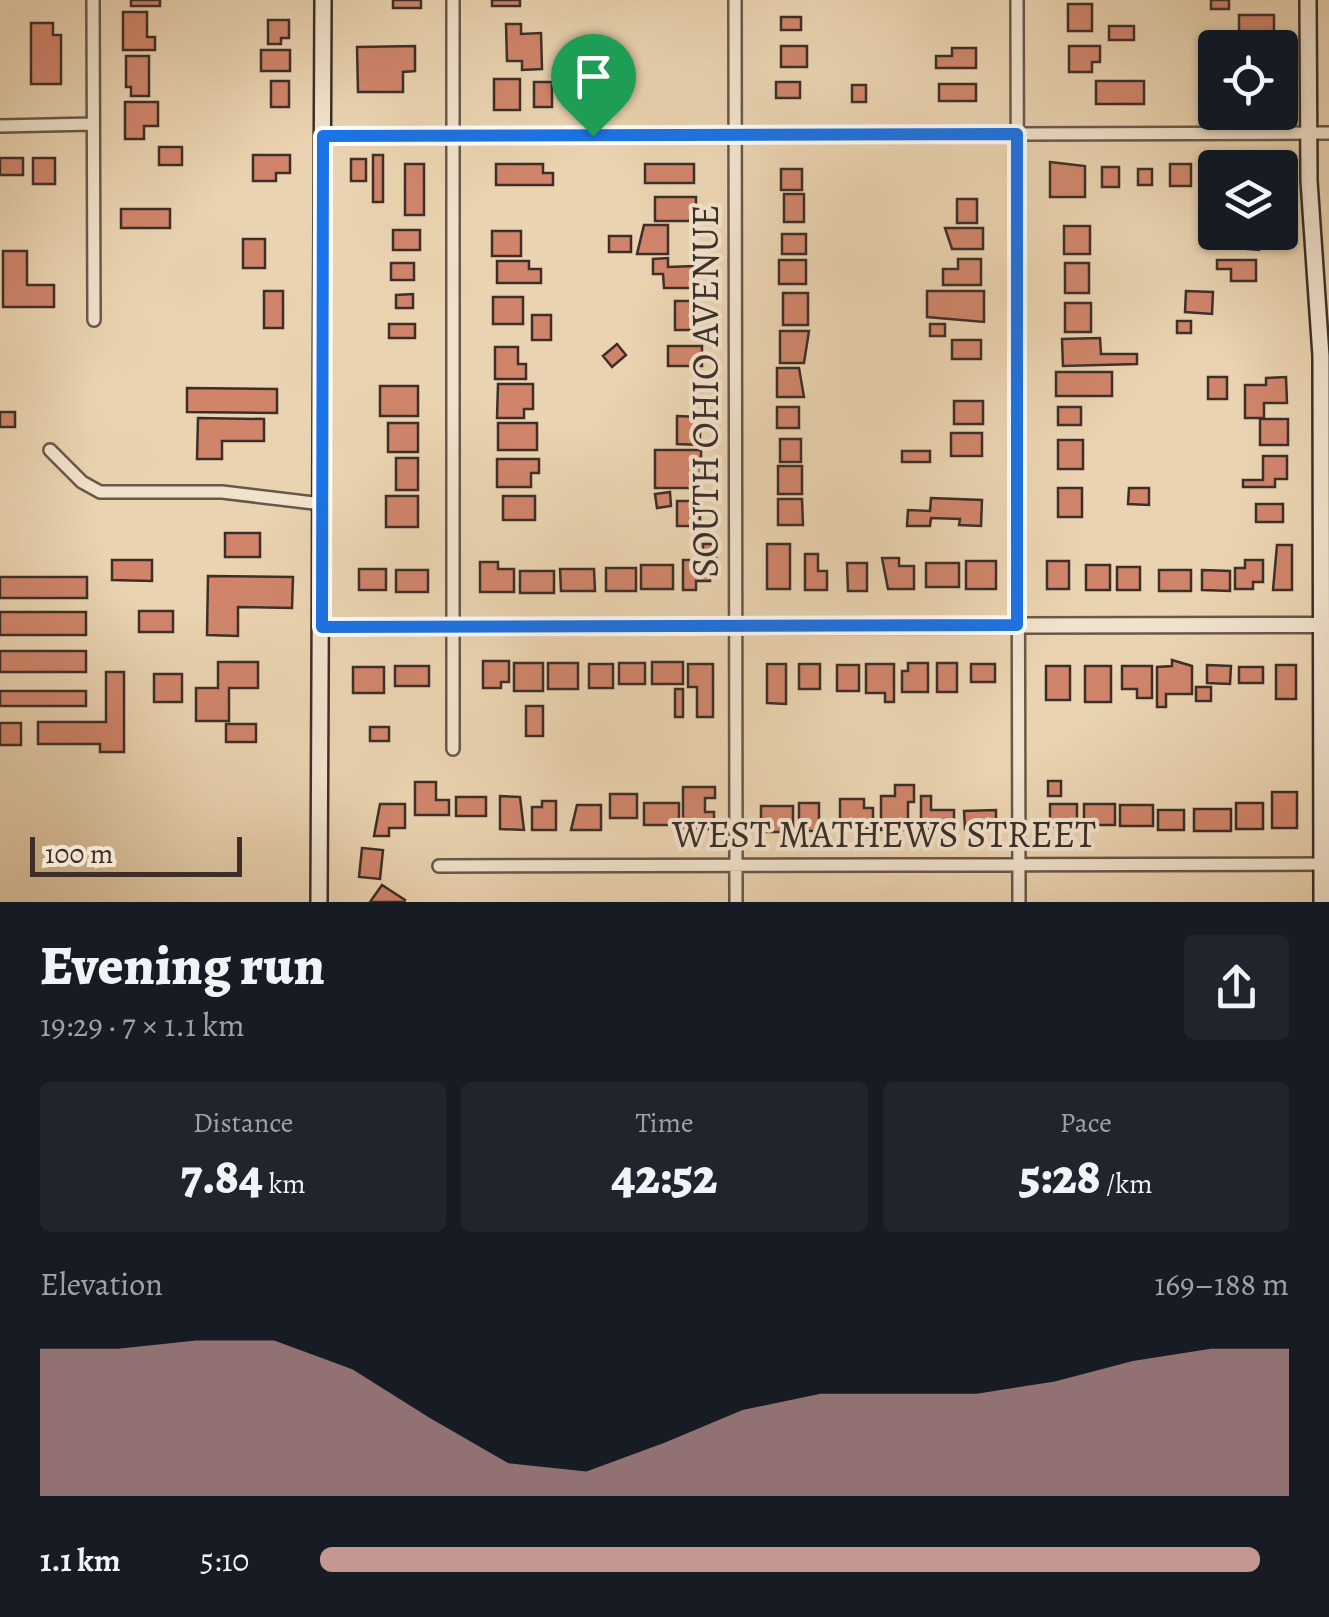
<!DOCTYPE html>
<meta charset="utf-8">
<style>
body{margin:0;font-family:Alegreya,serif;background:#20242c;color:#f1f3f6;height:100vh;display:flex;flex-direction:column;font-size:38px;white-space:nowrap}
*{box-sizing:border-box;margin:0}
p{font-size:32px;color:#9ea1a6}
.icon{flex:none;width:55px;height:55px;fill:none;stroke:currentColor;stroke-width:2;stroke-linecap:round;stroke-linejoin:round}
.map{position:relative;height:902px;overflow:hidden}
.panel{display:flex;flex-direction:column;background:#171b24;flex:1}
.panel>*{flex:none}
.fabs{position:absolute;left:1198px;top:30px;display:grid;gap:20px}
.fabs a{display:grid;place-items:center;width:100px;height:100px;border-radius:10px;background:#171b24;box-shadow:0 2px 8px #0004;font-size:50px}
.scale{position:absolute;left:30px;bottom:25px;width:212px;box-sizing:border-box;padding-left:10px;border:5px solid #3d2f28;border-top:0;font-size:28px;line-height:35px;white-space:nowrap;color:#3d2f28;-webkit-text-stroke:8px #f1e2cc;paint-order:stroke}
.pin{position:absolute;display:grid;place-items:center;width:85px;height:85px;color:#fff;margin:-102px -42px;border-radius:50% 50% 50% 0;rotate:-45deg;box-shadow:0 0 10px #0007}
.pin .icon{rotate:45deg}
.round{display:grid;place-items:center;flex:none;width:105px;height:105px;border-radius:10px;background:#20242c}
.overview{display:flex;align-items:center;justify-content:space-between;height:170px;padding:0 40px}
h1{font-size:55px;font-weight:800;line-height:75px}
.metrics{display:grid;grid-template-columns:repeat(3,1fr);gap:15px;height:170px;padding:10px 40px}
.metrics div{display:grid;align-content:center;border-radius:10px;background:#20242c;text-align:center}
.metrics b{font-size:50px;font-weight:800}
.metrics small{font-size:28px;font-weight:400}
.metrics p{font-size:28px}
.chart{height:280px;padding:20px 40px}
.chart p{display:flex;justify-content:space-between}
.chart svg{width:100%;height:180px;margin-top:10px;fill:#c59692;opacity:.7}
ul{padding:0 40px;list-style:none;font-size:32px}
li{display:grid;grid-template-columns:160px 120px 1fr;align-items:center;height:75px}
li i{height:25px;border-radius:12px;background:#c59692}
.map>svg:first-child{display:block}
.building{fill:#d0856b;stroke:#3d2f28;stroke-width:2.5}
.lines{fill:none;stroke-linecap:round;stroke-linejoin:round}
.minor-casing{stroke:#68584a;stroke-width:16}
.tertiary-casing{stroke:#68584a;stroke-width:19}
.secondary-casing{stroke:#3d2f28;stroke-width:20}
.minor{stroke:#f1e2cc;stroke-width:11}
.tertiary{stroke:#f1e2cc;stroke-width:14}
.secondary{stroke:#f1e2cc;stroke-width:15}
.route-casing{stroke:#fff;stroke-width:20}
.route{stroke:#1a73e8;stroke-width:12}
.labels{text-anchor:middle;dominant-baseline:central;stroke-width:8;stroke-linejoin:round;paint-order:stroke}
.street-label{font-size:38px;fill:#3d2f28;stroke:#f1e2cc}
</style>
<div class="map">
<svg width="1329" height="902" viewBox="0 0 1329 902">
<rect width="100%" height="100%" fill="#ead3b0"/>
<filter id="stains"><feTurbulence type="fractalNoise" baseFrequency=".002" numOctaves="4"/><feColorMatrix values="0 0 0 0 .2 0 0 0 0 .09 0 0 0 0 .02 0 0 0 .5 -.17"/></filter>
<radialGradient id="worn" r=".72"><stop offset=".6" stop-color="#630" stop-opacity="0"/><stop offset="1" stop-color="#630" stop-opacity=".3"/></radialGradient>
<path class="building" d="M 131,0 L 160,0 L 160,6 L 131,6 Z
M 393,0 L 421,0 L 421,8 L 393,8 Z
M 492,0 L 520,0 L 520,6 L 492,6 Z
M 1211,0 L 1229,0 L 1229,9 L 1211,9 Z
M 1068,4 L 1092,4 L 1092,31 L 1068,31 Z
M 123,12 L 147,12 L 147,37 L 155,37 L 155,50 L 123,50 Z
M 1239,15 L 1274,15 L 1274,38 L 1239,38 Z
M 781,17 L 801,17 L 801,30 L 781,30 Z
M 268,20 L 289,20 L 289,38 L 281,38 L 281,44 L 268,44 Z
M 31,23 L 53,23 L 53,35 L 61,35 L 61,84 L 31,84 Z
M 506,24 L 521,24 L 521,34 L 541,33 L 542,69 L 522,70 L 522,61 L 507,61 Z
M 1109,26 L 1134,26 L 1134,40 L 1109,40 Z
M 415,46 L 415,71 L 403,72 L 403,92 L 358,92 L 357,47 Z
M 781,46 L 807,46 L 807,67 L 781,67 Z
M 1069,46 L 1100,46 L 1100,62 L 1092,62 L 1092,72 L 1069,72 Z
M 952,48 L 976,48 L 976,68 L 936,68 L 936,56 L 952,56 Z
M 261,50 L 290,50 L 290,71 L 261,71 Z
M 126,56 L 149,56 L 149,96 L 131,96 L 131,87 L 126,87 Z
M 494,79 L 520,79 L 520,110 L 494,110 Z
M 271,81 L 289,81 L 289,107 L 271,107 Z
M 1096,81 L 1144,81 L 1144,104 L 1096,104 Z
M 534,82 L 552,82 L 552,107 L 534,107 Z
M 776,82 L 800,82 L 800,98 L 776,98 Z
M 939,84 L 976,84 L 976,101 L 939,101 Z
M 852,85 L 866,85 L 866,102 L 852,102 Z
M 125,102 L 158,102 L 158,126 L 144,126 L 144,139 L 125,139 Z
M 159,147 L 182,147 L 182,165 L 159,165 Z
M 253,155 L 290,155 L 290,173 L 276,173 L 276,181 L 253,181 Z
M 373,155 L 383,155 L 383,202 L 373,202 Z
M 0,158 L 23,158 L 23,175 L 0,175 Z
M 33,158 L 55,158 L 55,184 L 33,184 Z
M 351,159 L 366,159 L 366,181 L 351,181 Z
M 1050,162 L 1085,166 L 1085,197 L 1050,197 Z
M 405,164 L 424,164 L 424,215 L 405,215 Z
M 496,164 L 543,164 L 543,173 L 553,173 L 553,185 L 496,185 Z
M 645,164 L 694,164 L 694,183 L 645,183 Z
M 1170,164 L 1191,164 L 1191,186 L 1170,186 Z
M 1102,167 L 1119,167 L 1119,187 L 1102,187 Z
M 781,169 L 802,169 L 802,190 L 781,190 Z
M 1138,169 L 1152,169 L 1152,185 L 1138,185 Z
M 784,194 L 804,194 L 804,222 L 784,222 Z
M 655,197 L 696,197 L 696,221 L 655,221 Z
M 957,199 L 977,199 L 977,223 L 957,223 Z
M 121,209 L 170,209 L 170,228 L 121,228 Z
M 644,225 L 668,225 L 668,254 L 637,254 Z
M 1064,226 L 1090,226 L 1090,254 L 1064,254 Z
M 945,228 L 983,228 L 983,249 L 952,249 Z
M 393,230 L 420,230 L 420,250 L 393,250 Z
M 492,231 L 521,231 L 521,256 L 492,256 Z
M 1239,232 L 1261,232 L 1259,250 L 1237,248 Z
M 782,234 L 806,234 L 806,254 L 782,254 Z
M 609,236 L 631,236 L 631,252 L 609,252 Z
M 243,239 L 265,239 L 265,268 L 243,268 Z
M 3,251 L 27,251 L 27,285 L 54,285 L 54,307 L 3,307 Z
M 668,258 L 668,267 L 694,266 L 694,288 L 664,288 L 663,274 L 653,274 L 653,259 Z
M 958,259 L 981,259 L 981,285 L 943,285 L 943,269 L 958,269 Z
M 779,260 L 806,260 L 806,284 L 779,284 Z
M 1217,260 L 1256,260 L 1256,281 L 1231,281 L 1231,269 L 1217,269 Z
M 497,261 L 529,261 L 529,269 L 541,269 L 541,283 L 497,283 Z
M 391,263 L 414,263 L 414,280 L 391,280 Z
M 1065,263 L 1089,263 L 1089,293 L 1065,293 Z
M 264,291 L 283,291 L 283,328 L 264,328 Z
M 927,291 L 984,291 L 984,322 L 927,317 Z
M 1186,291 L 1213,292 L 1212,314 L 1185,312 Z
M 783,293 L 808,293 L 808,325 L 783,325 Z
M 413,294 L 413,308 L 396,308 L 396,295 Z
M 493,297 L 523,297 L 523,324 L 493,324 Z
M 675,301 L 693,301 L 693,330 L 675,330 Z
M 1065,303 L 1091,303 L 1091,332 L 1065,332 Z
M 532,315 L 551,315 L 551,340 L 532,340 Z
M 1177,321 L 1191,321 L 1191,333 L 1177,333 Z
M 389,324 L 415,324 L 415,338 L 389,338 Z
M 930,324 L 945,324 L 945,336 L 930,336 Z
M 780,331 L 809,331 L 804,363 L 780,363 Z
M 1100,338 L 1101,354 L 1137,354 L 1137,364 L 1063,366 L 1062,339 Z
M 952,340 L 981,340 L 981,359 L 952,359 Z
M 617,344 L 626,355 L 612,367 L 603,356 Z
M 668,346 L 702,346 L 702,366 L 668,366 Z
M 495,347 L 518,347 L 518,364 L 526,364 L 526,379 L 495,379 Z
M 777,368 L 799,368 L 804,397 L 777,397 Z
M 1056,372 L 1112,372 L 1112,396 L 1056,396 Z
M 1208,377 L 1227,377 L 1227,399 L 1208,399 Z
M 1286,377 L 1287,403 L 1264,403 L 1264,418 L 1245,418 L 1245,385 L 1266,385 L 1266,378 Z
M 498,384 L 533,384 L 533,409 L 524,409 L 524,418 L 497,418 Z
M 380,386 L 418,386 L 418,416 L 380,416 Z
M 187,388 L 277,389 L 277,413 L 187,412 Z
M 954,401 L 983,401 L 983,424 L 954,424 Z
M 777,407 L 799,407 L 799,428 L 777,428 Z
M 1058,407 L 1081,407 L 1081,425 L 1058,425 Z
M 0,412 L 15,412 L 15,427 L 0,427 Z
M 677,416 L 700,417 L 700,445 L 677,444 Z
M 198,418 L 264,419 L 264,441 L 222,441 L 222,459 L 197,459 Z
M 1260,419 L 1288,419 L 1288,445 L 1260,445 Z
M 388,423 L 418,423 L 418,452 L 388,452 Z
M 498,423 L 537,423 L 537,450 L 498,450 Z
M 951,433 L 982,433 L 982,456 L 951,456 Z
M 780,439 L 801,439 L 801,462 L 780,462 Z
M 1058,440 L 1083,440 L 1083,469 L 1058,469 Z
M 655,450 L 701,450 L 701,488 L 655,488 Z
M 902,451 L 930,451 L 930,462 L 902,462 Z
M 1263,456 L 1287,456 L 1287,479 L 1275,479 L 1275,487 L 1243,487 L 1243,480 L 1263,480 Z
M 396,458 L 418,458 L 418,490 L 396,490 Z
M 497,459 L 539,459 L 539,473 L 531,473 L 531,487 L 497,487 Z
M 778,466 L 802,466 L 802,494 L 778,494 Z
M 1058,488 L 1082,488 L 1082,517 L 1058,517 Z
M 1129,488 L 1149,488 L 1149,505 L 1128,504 Z
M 670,492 L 671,506 L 657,508 L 655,494 Z
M 386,496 L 418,496 L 418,527 L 386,527 Z
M 503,496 L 535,496 L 535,520 L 503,520 Z
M 931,498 L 982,500 L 981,526 L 959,525 L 960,519 L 931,518 L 930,526 L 907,526 L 908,510 L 930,511 Z
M 778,499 L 802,499 L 803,525 L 778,525 Z
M 677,501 L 700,501 L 700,526 L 677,526 Z
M 1256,504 L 1283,504 L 1283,522 L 1256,522 Z
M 225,533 L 260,533 L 260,557 L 225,557 Z
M 703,544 L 716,544 L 716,566 L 710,566 L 710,581 L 696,581 L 696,590 L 683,590 L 683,560 L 703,560 Z
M 767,544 L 790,544 L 790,589 L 767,589 Z
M 1277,545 L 1292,545 L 1292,590 L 1273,590 Z
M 805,554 L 818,554 L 818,571 L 827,571 L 827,590 L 805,590 Z
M 882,558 L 899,558 L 899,566 L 914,566 L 914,589 L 888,589 Z
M 112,560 L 152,560 L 152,581 L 112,580 Z
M 1245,560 L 1263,560 L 1263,582 L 1253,582 L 1253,589 L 1235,589 L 1235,568 L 1245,568 Z
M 966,561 L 996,561 L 996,589 L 966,589 Z
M 1047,561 L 1069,561 L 1069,589 L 1047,589 Z
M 480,562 L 498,562 L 498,569 L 514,569 L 514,592 L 480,592 Z
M 847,563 L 867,563 L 867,591 L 848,591 Z
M 926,563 L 959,563 L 959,587 L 926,587 Z
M 641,565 L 673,565 L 673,589 L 641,589 Z
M 1086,565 L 1110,565 L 1110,590 L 1086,590 Z
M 1117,567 L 1140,567 L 1140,590 L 1117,590 Z
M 606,568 L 636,568 L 636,591 L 606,591 Z
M 359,569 L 386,569 L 386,590 L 359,590 Z
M 560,569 L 594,569 L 595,591 L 561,591 Z
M 396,570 L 428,570 L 428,592 L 396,592 Z
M 1159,570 L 1191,570 L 1191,591 L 1159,591 Z
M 1202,570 L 1230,571 L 1230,591 L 1202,590 Z
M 520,571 L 554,571 L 554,593 L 520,593 Z
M 208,576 L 293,577 L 292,608 L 238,607 L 238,636 L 207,635 Z
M 0,577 L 87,577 L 87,598 L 0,598 Z
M 139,611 L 173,611 L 173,632 L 139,632 Z
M 0,612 L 86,612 L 86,635 L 0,635 Z
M 0,651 L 86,651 L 86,672 L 0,672 Z
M 1172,660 L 1192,666 L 1192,694 L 1166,694 L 1166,707 L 1157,707 L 1157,667 L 1172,666 Z
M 483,661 L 509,661 L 509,682 L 501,682 L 501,688 L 483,688 Z
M 218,662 L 258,662 L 258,688 L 229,688 L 229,721 L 196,721 L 196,688 L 218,688 Z
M 652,662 L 683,662 L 683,684 L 652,684 Z
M 514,663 L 543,663 L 543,691 L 514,691 Z
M 548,663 L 578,663 L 578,689 L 548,689 Z
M 619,663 L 645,663 L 645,684 L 619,684 Z
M 908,663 L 928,663 L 928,692 L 902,692 L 902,671 L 908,671 Z
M 937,663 L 957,663 L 957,692 L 937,692 Z
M 589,664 L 613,664 L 613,688 L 589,688 Z
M 688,664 L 713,664 L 713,717 L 697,717 L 697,687 L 688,687 Z
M 767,664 L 786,664 L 786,704 L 767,703 Z
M 799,664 L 820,664 L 820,689 L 799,689 Z
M 866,664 L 894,664 L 894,702 L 885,702 L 885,693 L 866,693 Z
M 971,664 L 995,664 L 995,682 L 971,682 Z
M 837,665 L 859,665 L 859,691 L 837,691 Z
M 1207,665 L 1231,666 L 1230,684 L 1207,683 Z
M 1276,665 L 1296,665 L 1296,699 L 1276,699 Z
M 395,666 L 429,666 L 429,686 L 395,686 Z
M 1046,666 L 1070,666 L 1070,700 L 1046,700 Z
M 1085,666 L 1111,666 L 1111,702 L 1085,702 Z
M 1122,666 L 1152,666 L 1152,698 L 1137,698 L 1137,689 L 1122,689 Z
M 353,667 L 384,667 L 384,693 L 353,693 Z
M 1239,667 L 1263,667 L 1263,683 L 1239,683 Z
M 106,672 L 124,672 L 124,752 L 100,752 L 100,744 L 38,744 L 38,722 L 106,722 Z
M 154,674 L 182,674 L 182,702 L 154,702 Z
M 1196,687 L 1211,687 L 1211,701 L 1196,701 Z
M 675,689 L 683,689 L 683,717 L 675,717 Z
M 0,691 L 86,691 L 86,706 L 0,706 Z
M 526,706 L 543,706 L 543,736 L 526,736 Z
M 0,723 L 21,723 L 21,745 L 0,745 Z
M 226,724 L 256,724 L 256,742 L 226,742 Z
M 370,727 L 389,727 L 389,741 L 370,741 Z
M 1048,781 L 1061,781 L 1061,796 L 1048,796 Z
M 415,782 L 436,782 L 436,800 L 449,800 L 449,815 L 415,815 Z
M 895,785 L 914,785 L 914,802 L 908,802 L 908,830 L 881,830 L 881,796 L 895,796 Z
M 683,787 L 715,787 L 715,798 L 705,798 L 705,812 L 714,812 L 714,829 L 683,829 Z
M 1272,792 L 1297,792 L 1297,828 L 1272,828 Z
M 610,794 L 637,794 L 637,818 L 610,818 Z
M 500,796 L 520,797 L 524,830 L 500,829 Z
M 921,796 L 931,796 L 931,810 L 954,810 L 954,829 L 921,829 Z
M 456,797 L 486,797 L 486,816 L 456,816 Z
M 840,799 L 864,799 L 864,808 L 873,808 L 873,829 L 840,829 Z
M 542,801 L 556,801 L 556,830 L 532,830 L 532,807 L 542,807 Z
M 644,803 L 679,803 L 679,825 L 644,825 Z
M 799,803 L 819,803 L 819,831 L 799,831 Z
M 1236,803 L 1263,803 L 1263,829 L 1236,829 Z
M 380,804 L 405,804 L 405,828 L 389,828 L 389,836 L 374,836 Z
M 1050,804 L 1077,804 L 1077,827 L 1050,827 Z
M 1084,804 L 1115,804 L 1115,825 L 1084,825 Z
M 577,805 L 601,805 L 601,830 L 571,830 Z
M 1120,805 L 1153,805 L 1153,826 L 1120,826 Z
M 761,806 L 793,806 L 793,832 L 761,832 Z
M 1194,809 L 1231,809 L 1231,831 L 1194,831 Z
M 996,810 L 996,829 L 965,829 L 964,811 Z
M 1158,810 L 1184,810 L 1184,830 L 1158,830 Z
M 362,848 L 383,850 L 380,879 L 359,877 Z
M 382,885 L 405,900 L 404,902 L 370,902 Z"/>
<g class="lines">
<g class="minor-casing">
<path id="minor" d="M 93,0 L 94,320
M 453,0 L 453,749
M 735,0 L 736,902
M 1017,0 L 1019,902
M 0,126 L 93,124
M 323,136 L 1329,133
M 50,450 L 82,482 L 100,492 L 222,492 L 322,504
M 439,866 L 1329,864"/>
</g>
<g class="tertiary-casing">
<path id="tertiary" d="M 322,627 L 1329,625"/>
</g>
<g class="secondary-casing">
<path id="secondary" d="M 1308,0 L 1309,181 L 1321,356 L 1322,902
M 319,902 L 323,0"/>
</g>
<use href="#minor" class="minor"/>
<use href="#tertiary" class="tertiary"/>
<use href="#secondary" class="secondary"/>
</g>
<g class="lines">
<g class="route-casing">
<path id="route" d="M 1017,134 L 1017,625 L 322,627 L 323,136 Z"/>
</g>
<use href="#route" class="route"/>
</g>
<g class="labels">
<g class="street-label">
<text transform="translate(705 391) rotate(-90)">SOUTH OHIO AVENUE</text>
<text x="884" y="834">WEST MATHEWS STREET</text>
</g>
</g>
<rect width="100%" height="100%" filter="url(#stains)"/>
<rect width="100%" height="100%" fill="url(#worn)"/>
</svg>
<div class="fabs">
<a><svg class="icon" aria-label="locate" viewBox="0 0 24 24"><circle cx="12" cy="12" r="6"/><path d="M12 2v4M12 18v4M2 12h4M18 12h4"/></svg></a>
<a><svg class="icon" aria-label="layers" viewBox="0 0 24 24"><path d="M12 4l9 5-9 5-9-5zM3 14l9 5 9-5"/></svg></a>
</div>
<div class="scale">100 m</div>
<div class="pin" style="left:593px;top:136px;background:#1e9e55"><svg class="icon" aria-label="arrive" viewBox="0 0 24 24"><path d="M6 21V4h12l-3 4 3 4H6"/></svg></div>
</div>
<section class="panel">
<div class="overview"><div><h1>Evening run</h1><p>19:29 · 7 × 1.1 km</p></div><a class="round"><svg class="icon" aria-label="share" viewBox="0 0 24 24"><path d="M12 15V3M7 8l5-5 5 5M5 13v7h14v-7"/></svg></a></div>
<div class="metrics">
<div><p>Distance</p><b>7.84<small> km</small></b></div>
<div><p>Time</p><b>42:52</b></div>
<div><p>Pace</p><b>5:28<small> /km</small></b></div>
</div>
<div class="chart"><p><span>Elevation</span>169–188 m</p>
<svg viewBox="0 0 160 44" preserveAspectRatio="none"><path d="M0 44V8L10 8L20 6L30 6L40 13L50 25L60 36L70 38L80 31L90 23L100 19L110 19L120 19L130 16L140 11L150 8L160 8V44z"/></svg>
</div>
<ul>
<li><b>1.1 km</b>5:10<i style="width:97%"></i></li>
</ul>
</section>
